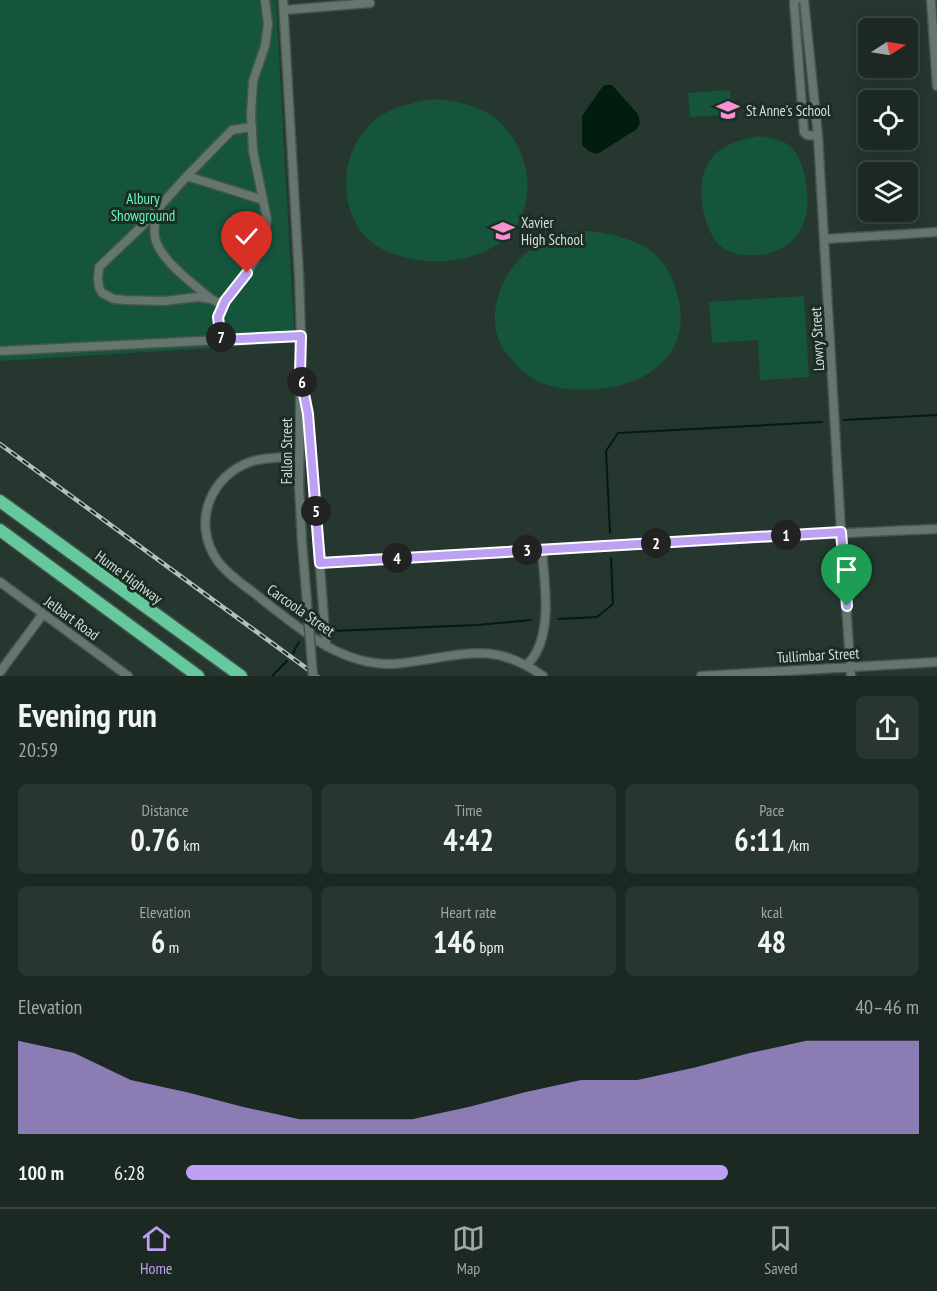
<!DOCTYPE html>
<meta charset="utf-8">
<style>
body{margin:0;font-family:"PT Sans Narrow",sans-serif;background:#293530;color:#f1f3f6;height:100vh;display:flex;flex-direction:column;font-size:22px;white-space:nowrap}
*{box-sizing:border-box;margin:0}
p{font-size:20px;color:#a0a6a6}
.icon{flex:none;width:33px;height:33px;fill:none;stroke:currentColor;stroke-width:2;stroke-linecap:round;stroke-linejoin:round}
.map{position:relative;height:676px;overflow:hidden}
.details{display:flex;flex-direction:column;background:#1c2923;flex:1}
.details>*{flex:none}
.needle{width:39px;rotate:78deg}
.fabs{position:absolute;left:858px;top:18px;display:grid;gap:12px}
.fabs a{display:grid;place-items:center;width:60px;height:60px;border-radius:9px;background:#1c2923;box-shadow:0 3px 15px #0003,0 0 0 2px #3a4541;font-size:30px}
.pin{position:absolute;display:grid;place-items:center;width:51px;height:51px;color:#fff;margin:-62px -26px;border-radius:50% 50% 50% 0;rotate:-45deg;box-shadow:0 0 6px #0007}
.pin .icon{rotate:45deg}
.km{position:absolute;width:30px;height:30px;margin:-15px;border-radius:50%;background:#222;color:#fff;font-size:16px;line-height:30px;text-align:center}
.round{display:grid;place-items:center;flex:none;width:63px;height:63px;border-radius:9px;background:#293530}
.overview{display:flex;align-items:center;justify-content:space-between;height:102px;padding:0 18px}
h1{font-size:33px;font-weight:700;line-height:45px}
.figures{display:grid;grid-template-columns:repeat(3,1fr);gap:9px;height:102px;padding:6px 18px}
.figures div{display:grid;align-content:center;border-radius:9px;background:#293530;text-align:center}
.figures b{font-size:30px;font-weight:700}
.figures small{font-size:16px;font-weight:400}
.figures p{font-size:16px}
.chart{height:168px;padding:12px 18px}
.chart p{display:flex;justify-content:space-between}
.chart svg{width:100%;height:108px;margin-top:6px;fill:#bca0f2;opacity:.7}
ul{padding:0 18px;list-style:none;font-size:20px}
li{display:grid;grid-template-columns:96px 72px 1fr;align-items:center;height:45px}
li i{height:15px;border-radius:8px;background:#bca0f2}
.tab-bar{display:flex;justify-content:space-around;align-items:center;height:84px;border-top:2px solid #3a4541;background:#1c2923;font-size:16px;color:#a0a6a6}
.tab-bar a{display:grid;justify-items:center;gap:3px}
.tab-bar .active{color:#bca0f2}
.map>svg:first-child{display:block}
.green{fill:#15553c}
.water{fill:#001d10}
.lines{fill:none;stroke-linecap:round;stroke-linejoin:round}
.stream{stroke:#001d10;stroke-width:2}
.minor-casing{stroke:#45544d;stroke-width:11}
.highway-casing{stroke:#45544d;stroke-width:15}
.minor{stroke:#64766d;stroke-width:8}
.highway{stroke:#65c99d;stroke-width:12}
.rail-casing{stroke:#b5c0ba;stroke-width:4.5}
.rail{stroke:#1c2d25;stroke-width:2;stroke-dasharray:7;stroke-linecap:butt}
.minor-bridge-casing{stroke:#45544d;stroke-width:11;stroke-linecap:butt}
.minor-bridge{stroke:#64766d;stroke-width:8}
.route-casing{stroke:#fff;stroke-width:12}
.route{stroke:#bca0f2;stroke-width:8}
.labels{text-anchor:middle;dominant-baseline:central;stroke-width:6;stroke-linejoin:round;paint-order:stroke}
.poi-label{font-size:15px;fill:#d4ded8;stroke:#1c2d25;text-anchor:start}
.park-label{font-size:15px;fill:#67f9bc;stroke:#1c2d25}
.street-label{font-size:15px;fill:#d4ded8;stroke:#1c2d25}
</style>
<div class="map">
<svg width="937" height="676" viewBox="0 0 937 676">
<rect width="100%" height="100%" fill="#26372f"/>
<path class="green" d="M 0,0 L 276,0 L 294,330 L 292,343 L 0,361 Z
M 730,90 L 731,114 L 690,117 L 688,93 Z
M 436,99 C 450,101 467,103 480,109 C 529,131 547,207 501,242 C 481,257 451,263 427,261 C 407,259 384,254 369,240 C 336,210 340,150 373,122 C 389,107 415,102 436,99 Z
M 759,136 C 772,138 784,139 793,149 C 800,157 803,168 805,178 C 807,190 809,203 806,215 C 799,245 773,258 743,255 C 730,253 720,249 713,237 C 701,217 695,178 711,159 C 722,144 742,139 759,136 Z
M 590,231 C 612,234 636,239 654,253 C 668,265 675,283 679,301 C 694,374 612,399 555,387 C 538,384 524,374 513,361 C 508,356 503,350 500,343 C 485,309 505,266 534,247 C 550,236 571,232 590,231 Z
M 804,296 L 809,377 L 760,380 L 758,340 L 712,343 L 709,302 Z"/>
<path class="water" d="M 607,85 L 612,85 L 638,114 L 640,123 L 637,129 L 599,153 C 592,155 587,150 582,145 L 582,116 L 603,86 Z"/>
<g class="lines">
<path class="stream" d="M 844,420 L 937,415
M 610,533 L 606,451 L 618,433 L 822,422
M 558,619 L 597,617 L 613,604 L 611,558
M 333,631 L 477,625 L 531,620
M 293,653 L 299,642
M 272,676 L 287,661"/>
<g class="minor-casing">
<path id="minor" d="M 283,0 L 299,276 L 301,336 L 299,486
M 796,0 L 794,2 L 804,132 L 807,135 L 818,136
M 804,0 L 818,136 L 841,532 L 851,676
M 931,0 L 937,86
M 284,10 L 370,3
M 187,176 L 263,200
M 157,209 C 156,218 153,229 155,237 C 159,260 194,284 211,299
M 825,239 L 937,232
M 223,305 L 211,299 L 199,297 L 164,301 L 125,300 L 114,299 L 102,293 L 99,287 L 98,279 L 99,267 L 141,227 L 187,176 L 232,130 L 252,127
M 221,341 L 218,317 L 225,301 L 247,273 L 264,244 L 267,219 L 253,151 L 251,114 L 253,81 L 265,46 L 268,24 L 265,0
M 0,351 L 301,336
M 303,389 L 308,414 L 326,645
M 299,457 C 284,457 268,457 253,461 C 211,474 191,522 217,560 C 226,573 241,583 254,593 C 278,612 302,632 328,647 C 347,657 368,664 389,664 C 403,664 417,661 430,659 C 477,651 502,647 543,676
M 320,563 C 526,551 731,537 937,529
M 0,582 L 128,676
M 527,665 C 530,661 534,657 536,653 C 552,624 544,581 542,549
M 0,672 L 43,614
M 701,676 L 937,662"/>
</g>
<g class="highway-casing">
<path id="highway" d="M 0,501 L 241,676
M 0,530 L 198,676"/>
</g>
<use href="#minor" class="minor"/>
<use href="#highway" class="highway"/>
<g class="rail-casing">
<path id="rail" d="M 0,444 L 317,676"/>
</g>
<use href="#rail" class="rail"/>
<g class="minor-bridge-casing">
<path id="minor-bridge" d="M 299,486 L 302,542 L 313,676"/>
</g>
<use href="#minor-bridge" class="minor-bridge"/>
</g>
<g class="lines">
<g class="route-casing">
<path id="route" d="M 247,273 L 225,301 L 218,317 L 221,340 L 301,336 L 300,374 L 308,414 L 320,563 L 841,532 L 847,606"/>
</g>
<use href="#route" class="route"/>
</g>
<defs>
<g id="school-bare" transform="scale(1.8)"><path d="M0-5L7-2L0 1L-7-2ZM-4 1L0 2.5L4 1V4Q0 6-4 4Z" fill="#f690d0" stroke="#1c2d25" stroke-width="2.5" paint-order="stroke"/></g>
</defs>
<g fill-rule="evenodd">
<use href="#school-bare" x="728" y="110"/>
<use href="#school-bare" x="503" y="231"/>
</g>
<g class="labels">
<g class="poi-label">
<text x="746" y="110">St Anne's School</text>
<text x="521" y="222">Xavier<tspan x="521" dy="17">High School</tspan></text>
</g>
<g class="park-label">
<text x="143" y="198">Albury<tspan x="143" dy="17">Showground</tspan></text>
</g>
<g class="street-label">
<text transform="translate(817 339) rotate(-93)">Lowry Street</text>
<text transform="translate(286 451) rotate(-90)">Fallon Street</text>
<text transform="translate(129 577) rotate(36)">Hume Highway</text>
<text transform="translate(301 610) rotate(35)">Carcoola Street</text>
<text transform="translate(72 618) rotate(36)">Jelbart Road</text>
<text transform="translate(818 655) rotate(-3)">Tullimbar Street</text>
</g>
</g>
</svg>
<div class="fabs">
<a><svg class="needle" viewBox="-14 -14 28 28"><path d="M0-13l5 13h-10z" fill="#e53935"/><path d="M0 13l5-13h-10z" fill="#a0a6a6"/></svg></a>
<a><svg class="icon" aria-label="locate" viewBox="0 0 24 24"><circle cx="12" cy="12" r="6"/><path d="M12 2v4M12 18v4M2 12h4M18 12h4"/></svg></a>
<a><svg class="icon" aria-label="layers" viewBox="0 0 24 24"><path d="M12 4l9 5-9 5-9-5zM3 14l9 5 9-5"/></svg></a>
</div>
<div class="pin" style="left:847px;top:606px;background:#1e9e55"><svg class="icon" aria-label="arrive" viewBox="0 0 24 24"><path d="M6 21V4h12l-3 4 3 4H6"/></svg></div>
<div class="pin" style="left:247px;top:273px;background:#d93025"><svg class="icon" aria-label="check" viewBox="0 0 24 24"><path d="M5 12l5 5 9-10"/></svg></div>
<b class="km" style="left:786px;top:535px">1</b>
<b class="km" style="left:656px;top:543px">2</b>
<b class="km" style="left:527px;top:550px">3</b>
<b class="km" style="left:397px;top:558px">4</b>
<b class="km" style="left:316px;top:511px">5</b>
<b class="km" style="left:302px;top:382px">6</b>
<b class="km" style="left:221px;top:337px">7</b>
</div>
<section class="details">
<div class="overview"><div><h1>Evening run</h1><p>20:59</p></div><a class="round"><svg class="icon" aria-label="share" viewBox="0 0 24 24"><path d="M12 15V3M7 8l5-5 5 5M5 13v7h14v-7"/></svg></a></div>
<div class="figures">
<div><p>Distance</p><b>0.76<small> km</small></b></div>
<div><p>Time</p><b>4:42</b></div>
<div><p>Pace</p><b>6:11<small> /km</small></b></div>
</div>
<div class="figures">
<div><p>Elevation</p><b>6<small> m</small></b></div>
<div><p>Heart rate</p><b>146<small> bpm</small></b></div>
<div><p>kcal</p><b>48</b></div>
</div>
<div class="chart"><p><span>Elevation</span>40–46 m</p>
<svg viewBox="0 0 160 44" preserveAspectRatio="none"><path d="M0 44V6L10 11L20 22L30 27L40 33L50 38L60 38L70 38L80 33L90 27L100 22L110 22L120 17L130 11L140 6L150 6L160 6V44z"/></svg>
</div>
<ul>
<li><b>100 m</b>6:28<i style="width:74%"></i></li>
</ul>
</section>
<nav class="tab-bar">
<a class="active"><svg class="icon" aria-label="home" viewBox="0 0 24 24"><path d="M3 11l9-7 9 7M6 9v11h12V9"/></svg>Home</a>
<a><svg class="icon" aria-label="map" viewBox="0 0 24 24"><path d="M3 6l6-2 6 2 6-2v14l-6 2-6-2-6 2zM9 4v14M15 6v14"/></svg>Map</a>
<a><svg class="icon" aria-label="saved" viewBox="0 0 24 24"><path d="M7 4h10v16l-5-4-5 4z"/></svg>Saved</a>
</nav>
